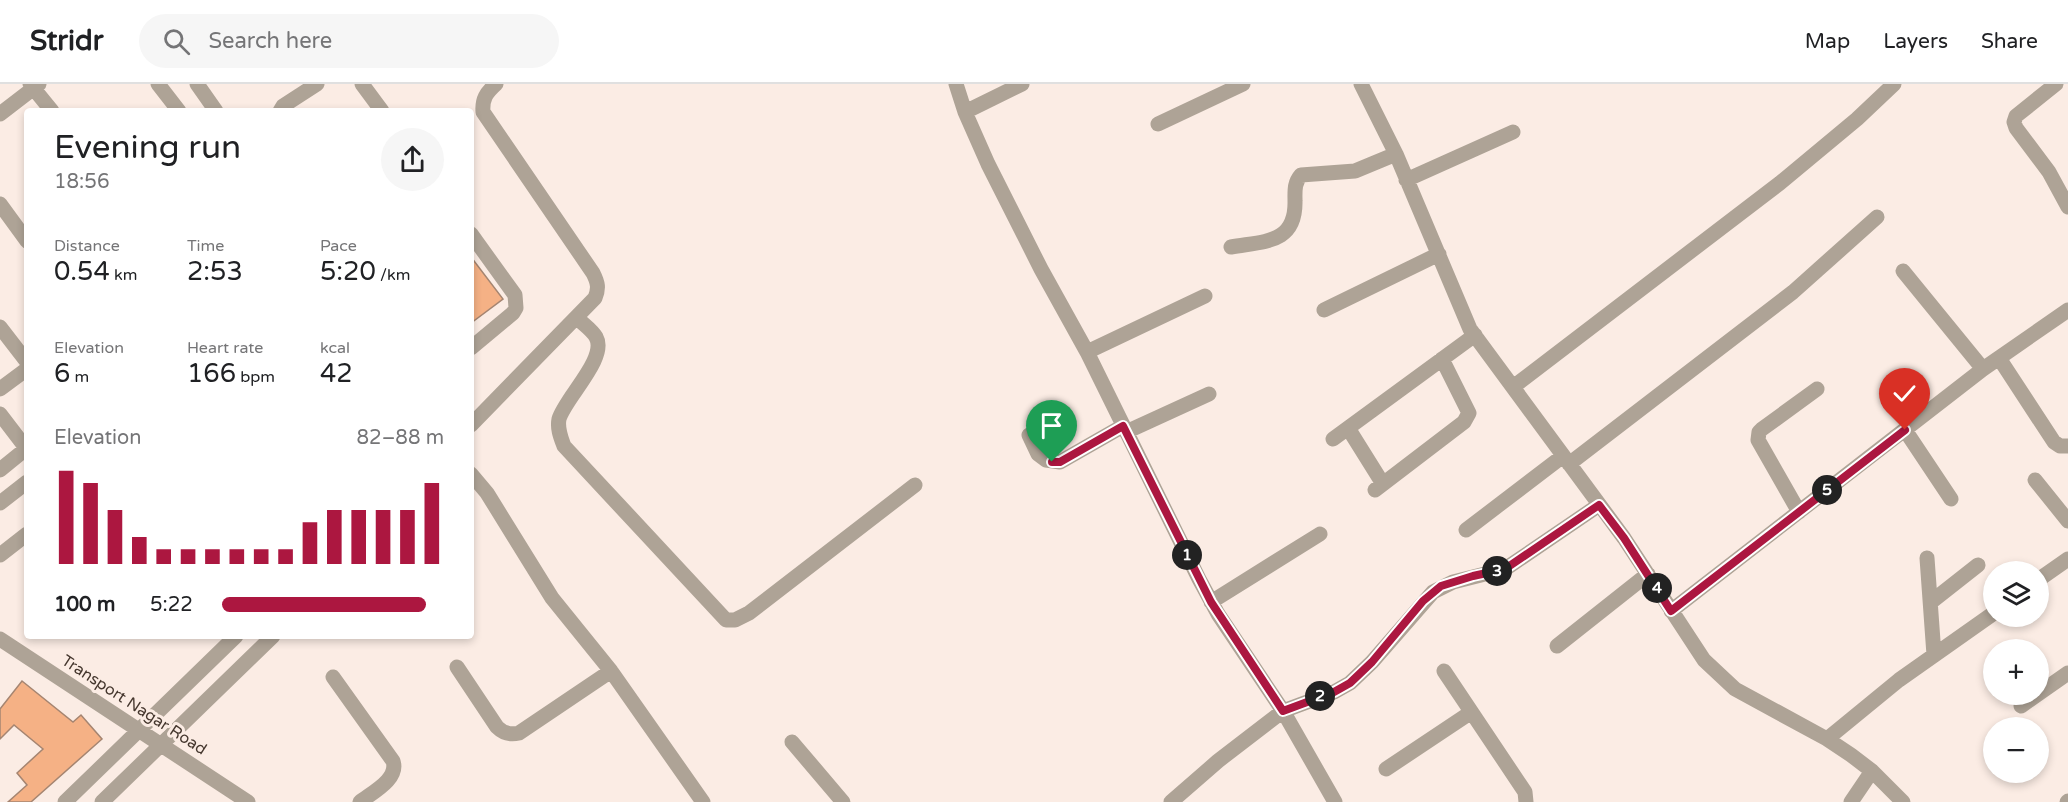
<!DOCTYPE html>
<meta charset="utf-8">
<style>
body{margin:0;font-family:"Varela Round",sans-serif;background:#f6f6f6;color:#202124;height:100vh;display:flex;flex-direction:column;font-size:22px;white-space:nowrap}
*{box-sizing:border-box;margin:0}
p{font-size:20px;color:#757577}
.icon{flex:none;width:33px;height:33px;fill:none;stroke:currentColor;stroke-width:2;stroke-linecap:round;stroke-linejoin:round}
.map{position:relative;flex:1;overflow:hidden}
.sheet{position:absolute;left:24px;top:24px;width:450px;height:531px;display:flex;flex-direction:column;background:#fff;border-radius:6px;box-shadow:0 3px 9px #0003}
.sheet>*{flex:none}
.fabs{position:absolute;left:1983px;top:477px;display:grid;gap:12px}
.fabs a{display:grid;place-items:center;width:66px;height:66px;border-radius:50%;background:#fff;box-shadow:0 3px 9px #0003;font-size:30px}
.pin{position:absolute;display:grid;place-items:center;width:51px;height:51px;color:#fff;margin:-62px -26px;border-radius:50% 50% 50% 0;rotate:-45deg;box-shadow:0 0 6px #0007}
.pin .icon{rotate:45deg}
.km{position:absolute;width:30px;height:30px;margin:-15px;border-radius:50%;background:#222;color:#fff;font-size:16px;line-height:30px;text-align:center}
.round{display:grid;place-items:center;flex:none;width:63px;height:63px;border-radius:32px;background:#f6f6f6}
.summary{display:flex;align-items:center;justify-content:space-between;height:102px;padding:0 30px}
h1{font-size:33px;font-weight:600;line-height:45px}
.stats{display:grid;grid-template-columns:repeat(3,1fr);gap:9px;height:102px;padding:6px 30px}
.stats div{display:grid;align-content:center}
.stats b{font-size:26px;font-weight:600}
.stats small{font-size:16px;font-weight:400}
.stats p{font-size:16px}
.chart{height:168px;padding:12px 30px}
.chart p{display:flex;justify-content:space-between}
.chart svg{width:100%;height:108px;margin-top:6px;stroke:#ac1740;stroke-width:6}
ul{padding:0 30px;list-style:none;font-size:20px}
li{display:grid;grid-template-columns:96px 72px 1fr;align-items:center;height:45px}
li i{height:15px;border-radius:8px;background:#ac1740}
header{display:flex;align-items:center;gap:36px;box-sizing:border-box;height:84px;padding:0 30px;background:#fff;border-bottom:2px solid #e0e0e0}
header strong{font-size:28px}
nav{display:flex;gap:33px;margin-inline-start:auto;font-size:21px}
.search{width:420px;height:54px;background:#f6f6f6;display:flex;align-items:center;gap:15px;box-sizing:border-box;padding:0 21px;border-radius:33px;color:#757577;font-size:22px}
.map>svg:first-child{display:block}
.building{fill:#f5b185;stroke:#a58571;stroke-width:1.5}
.lines{fill:none;stroke-linecap:round;stroke-linejoin:round}
.minor{stroke:#aea396;stroke-width:15}
.route-casing{stroke:#fff;stroke-width:12}
.route{stroke:#ac1740;stroke-width:8}
.labels{text-anchor:middle;dominant-baseline:central;stroke-width:6;stroke-linejoin:round;paint-order:stroke}
.street-label{font-size:16px;fill:#45372e;stroke:#fbece4}
</style>
<header>
<strong>Stridr</strong>
<div class="search"><svg class="icon" aria-label="search" viewBox="0 0 24 24"><circle cx="10" cy="10" r="6"/><path d="M15 15l6 6"/></svg>Search here</div>
<nav><a>Map</a><a>Layers</a><a>Share</a></nav>
</header>
<div class="map">
<svg width="2068" height="718" viewBox="0 0 2068 718">
<rect width="100%" height="100%" fill="#fbece4"/>
<path class="building" d="M 471,173 L 503,215 L 471,239 Z
M 22,597 L 73,638 L 81,631 L 102,655 L 31,718 L 8,718 L 27,701 L 17,689 L 43,665 L 14,641 L 0,655 L 0,625 Z"/>
<g class="lines">
<path class="minor" d="M 30,0 L 52,27
M 158,0 L 179,27
M 197,0 L 216,27
M 362,0 L 382,27
M 956,0 L 965,28 L 988,80 L 1041,185 L 1087,268 L 1199,495 L 1218,530 L 1283,627 L 1335,718
M 1361,0 L 1396,70 L 1470,245 L 1624,454 L 1704,576 L 1735,605 L 1827,655 L 1851,671 L 1872,687 L 1903,718
M 2056,0 L 2016,32 L 2014,38 L 2016,44 L 2049,88 L 2068,123
M 280,27 L 283,22 L 317,0
M 965,28 L 1022,0
M 0,30 L 39,0
M 1158,40 L 1243,0
M 1406,96 L 1513,48
M 0,120 L 27,157
M 471,150 L 515,211 L 516,224 L 513,229 L 471,264
M 1231,163 C 1264,157 1296,160 1295,117 C 1295,107 1294,99 1301,91 L 1355,87 L 1396,70
M 1903,187 L 1983,285
M 1324,226 L 1439,170
M 577,234 C 583,240 592,246 596,253 C 608,274 565,314 559,335 C 557,345 561,354 564,362 L 726,536 L 735,536 L 749,529 L 915,401
M 0,243 L 27,278
M 1087,268 L 1205,212
M 1999,274 L 2054,358 L 2060,362 L 2068,362
M 1513,303 L 1780,99 L 1857,35 L 1894,0
M 0,305 L 27,285
M 0,330 L 26,364
M 471,341 L 595,214 C 599,204 598,199 593,189 L 483,28 C 482,15 486,9 496,0
M 1348,344 L 1383,400
M 1905,346 L 1951,415
M 1126,348 L 1209,310
M 1029,351 L 1038,370 L 1046,376 L 1060,378 L 1123,342
M 1333,355 L 1475,251
M 1569,380 L 1793,208 L 1877,133
M 0,386 L 27,364
M 471,390 L 487,409 L 552,514 L 611,587 L 703,718
M 2035,396 L 2068,437
M 1375,406 L 1464,338 L 1469,329 L 1442,275
M 0,419 L 27,398
M 1799,428 L 1758,356 L 1759,348 L 1762,345 L 1817,305
M 1466,446 L 1563,372
M 0,471 L 27,450
M 1927,474 L 1934,571
M 2038,496 L 2068,475
M 1211,518 L 1320,450
M 1931,518 L 1978,481
M 1671,527 L 1983,285 L 2068,226
M 0,555 L 248,718
M 1557,562 L 1648,490
M 457,583 L 497,643 C 503,649 511,651 519,649 L 611,587
M 1444,587 L 1525,708 L 1526,718
M 333,593 L 393,677 C 399,695 373,708 360,718
M 2038,610 L 2068,589
M 2021,622 L 2038,610
M 1827,655 L 1899,596 L 1994,529
M 792,658 L 843,718
M 1386,685 L 1470,629
M 65,718 L 236,552
M 102,718 L 273,552
M 1171,718 L 1218,677 L 1283,627 L 1334,608 L 1350,599 L 1372,578 L 1433,508 L 1453,498 L 1505,485 L 1599,421
M 1851,718 L 1872,687
M 2067,718 L 2068,717"/>
</g>
<g class="lines">
<g class="route-casing">
<path id="route" d="M 1052,378 L 1060,378 L 1123,342 L 1211,518 L 1283,627 L 1334,608 L 1350,599 L 1372,578 L 1423,517 L 1441,502 L 1473,492 L 1505,485 L 1599,421 L 1624,454 L 1671,527 L 1905,346"/>
</g>
<use href="#route" class="route"/>
</g>
<g class="labels">
<g class="street-label">
<text transform="translate(134 621) rotate(33)">Transport Nagar Road</text>
</g>
</g>
</svg>
<div class="fabs">
<a><svg class="icon" aria-label="layers" viewBox="0 0 24 24"><path d="M12 4l9 5-9 5-9-5zM3 14l9 5 9-5"/></svg></a>
<a>+</a>
<a>−</a>
</div>
<div class="pin" style="left:1052px;top:378px;background:#1e9e55"><svg class="icon" aria-label="arrive" viewBox="0 0 24 24"><path d="M6 21V4h12l-3 4 3 4H6"/></svg></div>
<div class="pin" style="left:1905px;top:346px;background:#d93025"><svg class="icon" aria-label="check" viewBox="0 0 24 24"><path d="M5 12l5 5 9-10"/></svg></div>
<b class="km" style="left:1187px;top:471px">1</b>
<b class="km" style="left:1320px;top:612px">2</b>
<b class="km" style="left:1497px;top:487px">3</b>
<b class="km" style="left:1657px;top:504px">4</b>
<b class="km" style="left:1827px;top:406px">5</b>
<section class="sheet">
<div class="summary"><div><h1>Evening run</h1><p>18:56</p></div><a class="round"><svg class="icon" aria-label="share" viewBox="0 0 24 24"><path d="M12 15V3M7 8l5-5 5 5M5 13v7h14v-7"/></svg></a></div>
<div class="stats">
<div><p>Distance</p><b>0.54<small> km</small></b></div>
<div><p>Time</p><b>2:53</b></div>
<div><p>Pace</p><b>5:20<small> /km</small></b></div>
</div>
<div class="stats">
<div><p>Elevation</p><b>6<small> m</small></b></div>
<div><p>Heart rate</p><b>166<small> bpm</small></b></div>
<div><p>kcal</p><b>42</b></div>
</div>
<div class="chart"><p><span>Elevation</span>82–88 m</p>
<svg viewBox="0 0 160 44" preserveAspectRatio="none"><path d="M5 44V6M15 44V11M25 44V22M35 44V33M45 44V38M55 44V38M65 44V38M75 44V38M85 44V38M95 44V38M105 44V27M115 44V22M125 44V22M135 44V22M145 44V22M155 44V11"/></svg>
</div>
<ul>
<li><b>100 m</b>5:22<i style="width:92%"></i></li>
</ul>
</section>
</div>
